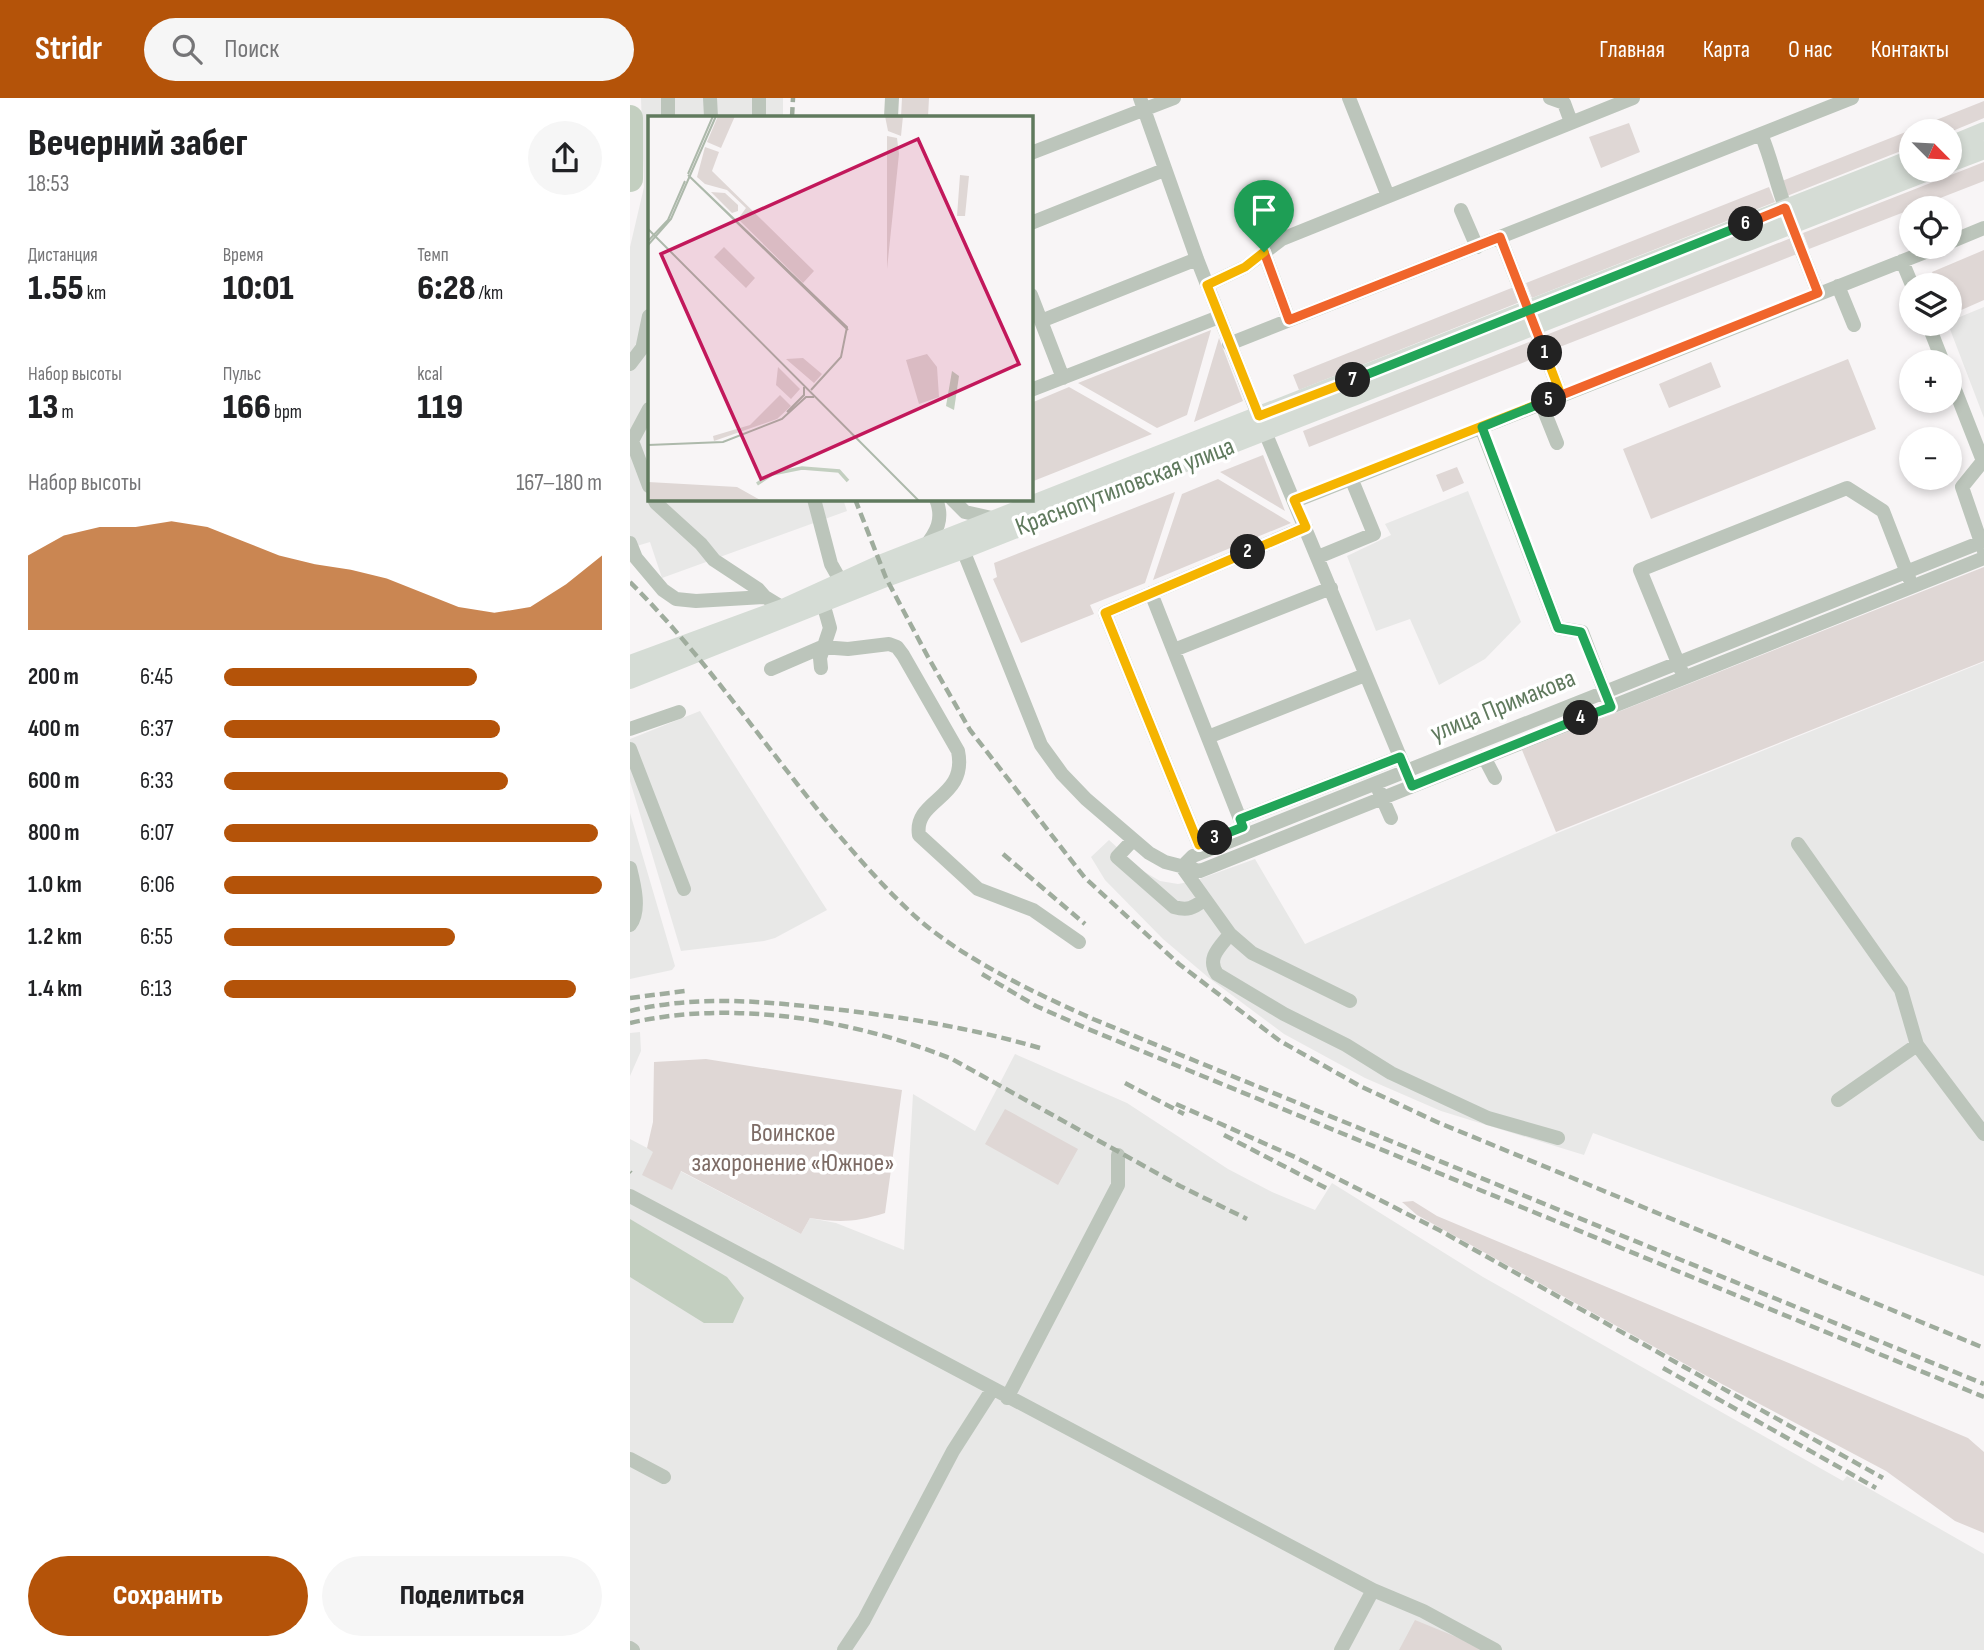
<!DOCTYPE html>
<html lang="ru">
<meta charset="utf-8">
<style>
body{margin:0;font-family:"Sofia Sans Condensed",sans-serif;background:#f6f6f6;color:#202124;height:100vh;display:flex;flex-direction:column;font-size:26px;white-space:nowrap}
*{box-sizing:border-box;margin:0}
p{font-size:23px;color:#757577}
.icon{flex:none;width:38px;height:38px;fill:none;stroke:currentColor;stroke-width:2;stroke-linecap:round;stroke-linejoin:round}
.map{position:relative;flex:1;overflow:hidden}
.panel{display:flex;flex-direction:column;background:#fff;width:630px}
.panel>*{flex:none}
.needle{width:46px;rotate:114deg}
.fabs{position:absolute;left:1269px;top:21px;display:grid;gap:14px}
.fabs a{display:grid;place-items:center;width:63px;height:63px;border-radius:50%;background:#fff;box-shadow:0 4px 10px #0003;font-size:35px}
.pin{position:absolute;display:grid;place-items:center;width:60px;height:60px;color:#fff;margin:-72px -30px;border-radius:50% 50% 50% 0;rotate:-45deg;box-shadow:0 0 7px #0007}
.pin .icon{rotate:45deg}
.km{position:absolute;width:35px;height:35px;margin:-18px;border-radius:50%;background:#222;color:#fff;font-size:19px;line-height:35px;text-align:center}
.round{display:grid;place-items:center;flex:none;width:74px;height:74px;border-radius:37px;background:#f6f6f6}
.summary{display:flex;align-items:center;justify-content:space-between;height:119px;padding:0 28px}
h1{font-size:38px;font-weight:800;line-height:52px}
.figures{display:grid;grid-template-columns:repeat(3,1fr);gap:10px;height:119px;padding:7px 28px}
.figures div{display:grid;align-content:center}
.figures b{font-size:35px;font-weight:800}
.figures small{font-size:19px;font-weight:400}
.figures p{font-size:19px}
.chart{height:196px;padding:14px 28px}
.chart p{display:flex;justify-content:space-between}
.chart svg{width:100%;height:126px;margin-top:7px;fill:#b45309;opacity:.7}
.action{display:flex;gap:14px;margin-top:auto;padding:14px 28px}
.action a{flex:1;height:80px;border-radius:42px;background:#b45309;color:#fff;font-size:28px;font-weight:800;line-height:80px;text-align:center}
.action a+a{background:#f6f6f6;color:#202124}
ul{padding:0 28px;list-style:none;font-size:23px}
li{display:grid;grid-template-columns:112px 84px 1fr;align-items:center;height:52px}
li i{height:18px;border-radius:9px;background:#b45309}
header{display:flex;align-items:center;gap:42px;box-sizing:border-box;height:98px;padding:0 35px;background:#b45309;color:#fff}
header strong{font-size:33px}
nav{display:flex;gap:38px;margin-inline-start:auto;font-size:24px}
.search{width:490px;height:63px;background:#f6f6f6;display:flex;align-items:center;gap:18px;box-sizing:border-box;padding:0 24px;border-radius:38px;color:#757577;font-size:26px}
main{display:flex;flex:1;min-height:0}
.map>svg:first-child{display:block}
.built{fill:#e8e8e7}
.green{fill:#dfd7d5}
.water{fill:#c3cfc0}
.lines{fill:none;stroke-linecap:round;stroke-linejoin:round}
.river{stroke:#c3cfc0;stroke-width:26}
.minor{stroke:#bcc5bb;stroke-width:14}
.major{stroke:#d5dcd5;stroke-width:18}
.rail{stroke:#9fac9d;stroke-width:4.5;stroke-dasharray:10 5;stroke-linecap:butt}
.split-1-casing{stroke:#fff;stroke-width:14}
.split-2-casing{stroke:#fff;stroke-width:14}
.split-3-casing{stroke:#fff;stroke-width:14}
.split-4-casing{stroke:#fff;stroke-width:14}
.split-5-casing{stroke:#fff;stroke-width:14}
.split-6-casing{stroke:#fff;stroke-width:14}
.split-7-casing{stroke:#fff;stroke-width:14}
.split-8-casing{stroke:#fff;stroke-width:14}
.split-1{stroke:#f0652b;stroke-width:9}
.split-2{stroke:#f5b400;stroke-width:9}
.split-3{stroke:#f5b400;stroke-width:9}
.split-4{stroke:#22a559;stroke-width:9}
.split-5{stroke:#22a559;stroke-width:9}
.split-6{stroke:#f0652b;stroke-width:9}
.split-7{stroke:#22a559;stroke-width:9}
.split-8{stroke:#f5b400;stroke-width:9}
.labels{text-anchor:middle;dominant-baseline:central;stroke-width:7;stroke-linejoin:round;paint-order:stroke}
.street-label{font-size:26px;fill:#607a5e;stroke:#fff}
.park-label{font-size:26px;fill:#7d6b65;stroke:#fff}
.inset-river{fill:none;stroke:#c3cfc0;stroke-width:3.5}
.inset-road{fill:none;stroke:#adb9ab;stroke-width:2}
.view{fill:#c2185b;fill-opacity:0.15;stroke:#c2185b;stroke-width:3.5}
.inset-edge{fill:none;stroke:#607a5e;stroke-width:3.5}
</style>
<header>
<strong>Stridr</strong>
<div class="search"><svg class="icon" aria-label="search" viewBox="0 0 24 24"><circle cx="10" cy="10" r="6"/><path d="M15 15l6 6"/></svg>Поиск</div>
<nav><a>Главная</a><a>Карта</a><a>О нас</a><a>Контакты</a></nav>
</header>
<main>
<section class="panel">
<div class="summary"><div><h1>Вечерний забег</h1><p>18:53</p></div><a class="round"><svg class="icon" aria-label="share" viewBox="0 0 24 24"><path d="M12 15V3M7 8l5-5 5 5M5 13v7h14v-7"/></svg></a></div>
<div class="figures">
<div><p>Дистанция</p><b>1.55<small> km</small></b></div>
<div><p>Время</p><b>10:01</b></div>
<div><p>Темп</p><b>6:28<small> /km</small></b></div>
</div>
<div class="figures">
<div><p>Набор высоты</p><b>13<small> m</small></b></div>
<div><p>Пульс</p><b>166<small> bpm</small></b></div>
<div><p>kcal</p><b>119</b></div>
</div>
<div class="chart"><p><span>Набор высоты</span>167–180 m</p>
<svg viewBox="0 0 160 44" preserveAspectRatio="none"><path d="M0 44V18L10 11L20 8L30 8L40 6L50 8L60 13L70 18L80 21L90 23L100 26L110 31L120 36L130 38L140 36L150 28L160 18V44z"/></svg>
</div>
<ul>
<li><b>200 m</b>6:45<i style="width:67%"></i></li>
<li><b>400 m</b>6:37<i style="width:73%"></i></li>
<li><b>600 m</b>6:33<i style="width:75%"></i></li>
<li><b>800 m</b>6:07<i style="width:99%"></i></li>
<li><b>1.0 km</b>6:06<i style="width:100%"></i></li>
<li><b>1.2 km</b>6:55<i style="width:61%"></i></li>
<li><b>1.4 km</b>6:13<i style="width:93%"></i></li>
</ul>
<div class="action"><a>Сохранить</a><a>Поделиться</a></div>
</section>
<div class="map">
<svg width="1354" height="1552" viewBox="0 0 1354 1552">
<rect width="100%" height="100%" fill="#f8f5f6"/>
<path class="built" d="M 11,0 L 153,0 L 153,19 L 19,19 L 19,401 L 213,401 L 217,413 L 32,480 L 20,444 L 0,450 L 0,149 L 14,89 Z
M 1354,209 L 1354,320 L 1318,226 L 1320,223 Z
M 838,393 L 891,524 L 855,561 L 809,587 L 780,521 L 746,533 L 717,458 L 761,437 L 755,426 Z
M 1354,564 L 1354,1178 L 963,1035 L 954,1057 L 811,1013 L 735,980 L 654,936 L 579,880 L 533,841 L 475,782 L 461,759 L 479,742 L 513,773 L 530,783 L 548,786 L 564,783 L 625,761 L 675,846 L 925,736 Z
M 70,613 L 197,812 L 145,840 L 134,843 L 51,853 L 0,683 L 0,641 Z
M 0,715 L 45,868 L 42,872 L 0,881 Z
M 10,934 L 11,953 L 0,978 L 0,935 Z
M 385,956 L 497,1005 L 598,1071 L 642,1094 L 685,1112 L 702,1085 L 853,1179 L 1213,1383 L 1217,1378 L 1354,1456 L 1354,1552 L 0,1552 L 0,1041 L 23,1053 L 42,1091 L 50,1073 L 171,1136 L 180,1120 L 206,1125 L 274,1152 L 283,996 L 345,1033 Z"/>
<path class="green" d="M 272,0 L 299,0 L 298,19 L 271,19 Z
M 1354,3 L 1354,20 L 1320,34 L 1281,33 L 1281,49 L 1157,98 L 1152,83 Z
M 999,25 L 1010,54 L 971,70 L 959,39 Z
M 1354,64 L 1354,83 L 1179,151 L 1173,135 Z
M 1139,89 L 1145,104 L 902,200 L 896,185 Z
M 1161,140 L 1167,156 L 922,252 L 916,237 Z
M 1354,152 L 1354,202 L 1320,217 L 1320,187 L 1308,187 L 1302,174 Z
M 884,189 L 890,204 L 669,292 L 663,277 Z
M 581,232 L 557,317 L 527,330 L 448,285 Z
M 589,240 L 613,303 L 564,324 Z
M 904,242 L 910,258 L 679,349 L 673,333 Z
M 1218,261 L 1246,331 L 1021,421 L 993,351 Z
M 1081,264 L 1091,289 L 1039,310 L 1029,286 Z
M 439,289 L 522,336 L 401,384 L 401,305 Z
M 633,357 L 655,413 L 590,374 Z
M 827,369 L 834,385 L 813,394 L 806,377 Z
M 588,381 L 661,425 L 523,482 L 552,396 Z
M 545,394 L 515,485 L 460,507 L 464,516 L 391,545 L 363,481 L 367,479 L 364,465 Z
M 1354,469 L 1354,563 L 926,734 L 892,652 Z
M 76,961 L 272,992 L 255,1115 C 226,1124 210,1125 180,1120 L 171,1136 L 51,1073 L 42,1092 L 12,1077 L 23,1054 L 17,1050 L 23,1024 L 24,964 Z
M 375,1011 L 448,1051 L 428,1087 L 355,1046 Z
M 783,1103 L 807,1118 L 1338,1340 L 1354,1354 L 1354,1435 L 1325,1423 L 1256,1373 L 1073,1276 L 787,1117 L 772,1104 Z
M 785,1522 L 846,1547 L 851,1552 L 769,1552 Z"/>
<path class="water" d="M 0,1121 L 97,1179 L 114,1200 L 103,1225 L 74,1225 L 0,1179 Z"/>
<g class="lines">
<path class="river" d="M 0,20 L 0,81"/>
<path class="minor" d="M 38,0 L 38,19
M 80,0 L 81,19
M 129,0 L 129,19
M 510,0 L 567,161 L 629,319
M 719,0 L 758,98
M 920,0 L 934,5 L 941,24
M 261,19 L 262,0
M 1131,36 C 1141,60 1146,84 1155,109 C 1165,138 1177,166 1188,195
M 401,55 L 544,0
M 831,112 L 847,149
M 401,125 L 534,72
M 870,139 L 931,297
M 1320,144 L 1354,130
M 634,154 L 659,222
M 1272,163 L 1282,187
M 577,187 L 615,169 L 652,141 L 1003,0
M 1208,188 L 1224,227
M 401,197 L 433,280
M 411,223 L 567,161
M 1298,226 L 1313,264
M 599,246 L 1222,0
M 13,247 L 19,218
M 0,266 L 19,241
M 1320,279 L 1353,363 L 1332,389 L 1354,453
M 401,292 L 589,219
M 911,305 L 927,345
M 19,311 L 2,343 L 19,388
M 851,329 L 928,530 L 952,534 L 977,600
M 635,334 L 773,666
M 24,401 L 26,405 L 71,446 L 84,462 L 128,491 L 135,499
M 184,401 L 201,466 L 210,482
M 322,401 L 335,414 L 366,421
M 665,403 L 1308,149
M 676,429 L 475,515 L 569,747 L 613,729 L 610,721 L 770,659
M 0,445 L 6,460 L 33,492 L 46,501 L 66,503 L 135,499 L 153,510
M 294,450 C 307,434 314,421 306,401
M 333,452 L 411,647 L 432,676 L 456,701 L 519,755 L 535,764 L 570,773 L 1354,460
M 688,459 L 744,436 L 721,380
M 521,495 L 610,721
M 544,552 L 701,490
M 191,570 L 190,560 L 200,530 L 193,505
M 141,571 L 192,549 L 218,551 L 259,546 L 267,549 L 273,557 L 328,653 C 338,701 283,701 289,737 L 348,791 L 403,812 L 449,844
M 1051,572 L 1010,472 L 1217,390 L 1253,413 L 1279,480
M 0,631 L 49,614
M 578,639 L 735,577
M 0,651 L 54,791
M 854,659 L 865,680
M 749,693 L 761,720
M 503,742 L 487,759 L 544,809 C 558,813 563,810 574,802
M 1168,746 L 1271,892 L 1287,947 L 1354,1036
M 552,769 L 563,758 L 1354,443
M 552,769 L 600,836 L 622,855 L 720,903
M 0,770 C 4,786 11,813 0,827
M 600,836 C 590,849 576,860 587,876 L 654,916 L 716,947 L 761,975 L 858,1020 L 928,1040
M 1208,1002 L 1287,947
M 0,1098 L 743,1492 L 793,1513 L 865,1552
M 377,1300 L 488,1087 L 488,1057
M 0,1361 L 34,1379
M 0,1550 L 3,1552
M 214,1552 L 234,1522 L 323,1353 L 362,1292
M 711,1552 L 743,1492"/>
<path class="major" d="M 1320,47 L 1354,33
M 1320,65 L 1354,52
M 0,566 L 153,510 L 250,466 L 1281,61
M 0,582 L 256,480 L 333,452 L 1302,72"/>
<path class="rail" d="M 162,19 L 163,0
M 225,401 L 256,480 L 298,559 L 340,632 L 455,780 L 549,866 L 650,943 L 730,988 L 807,1024 L 1354,1250
M 0,484 C 77,561 137,652 207,735 C 232,764 258,794 287,820 C 335,862 405,895 463,921 L 1354,1286
M 373,756 L 455,826
M 352,876 L 406,908 L 458,931 L 1354,1299
M 0,900 L 55,893
M 0,913 C 70,896 141,904 212,912 C 280,920 345,931 410,950
M 0,925 C 103,901 225,922 322,961 L 550,1088 L 617,1121
M 495,985 L 554,1016
M 546,1006 L 665,1059 L 809,1132 L 1253,1380
M 594,1037 L 696,1090
M 0,1074 L 1,1075
M 1033,1270 L 1246,1390"/>
</g>
<g class="lines">
<g class="split-1-casing">
<path id="split-1" d="M 634,154 L 659,222 L 870,139 L 915,255"/>
</g>
<g class="split-2-casing">
<path id="split-2" d="M 618,454 L 676,429 L 664,402 L 931,297 L 915,255"/>
</g>
<g class="split-3-casing">
<path id="split-3" d="M 585,740 L 569,747 L 475,515 L 618,454"/>
</g>
<g class="split-4-casing">
<path id="split-4" d="M 585,740 L 613,729 L 610,721 L 770,659 L 782,688 L 951,620"/>
</g>
<g class="split-5-casing">
<path id="split-5" d="M 919,302 L 852,329 L 928,530 L 951,534 L 981,609 L 951,620"/>
</g>
<g class="split-6-casing">
<path id="split-6" d="M 919,302 L 1188,195 L 1155,110 L 1116,126"/>
</g>
<g class="split-7-casing">
<path id="split-7" d="M 723,282 L 1116,126"/>
</g>
<g class="split-8-casing">
<path id="split-8" d="M 634,154 L 615,169 L 577,187 L 629,318 L 723,282"/>
</g>
<use href="#split-1" class="split-1"/>
<use href="#split-2" class="split-2"/>
<use href="#split-3" class="split-3"/>
<use href="#split-4" class="split-4"/>
<use href="#split-5" class="split-5"/>
<use href="#split-6" class="split-6"/>
<use href="#split-7" class="split-7"/>
<use href="#split-8" class="split-8"/>
</g>
<g class="labels">
<g class="street-label">
<text transform="translate(495 389) rotate(-21)">Краснопутиловская улица</text>
<text transform="translate(873 608) rotate(-22)">улица Примакова</text>
</g>
<g class="park-label">
<text x="163" y="1035">Воинское<tspan x="163" dy="30">захоронение «Южное»</tspan></text>
</g>
</g>
<g transform="translate(18 18)">
<rect width="385" height="385" fill="#f8f5f6"/>
<path d="M 70,0 L 87,0 L 73,32 L 59,26 ZM 237,0 L 255,0 L 253,20 L 240,15 ZM 239,20 L 249,22 L 251,38 L 239,153 ZM 57,31 L 71,36 L 64,55 L 166,155 L 155,167 L 90,103 L 98,92 L 79,74 L 57,68 L 49,61 ZM 312,59 L 321,60 L 317,100 L 309,100 ZM 63,76 L 77,77 L 90,89 L 90,95 L 84,97 ZM 76,131 L 107,162 L 98,172 L 66,141 ZM 279,238 L 289,251 L 291,281 L 271,288 L 258,244 ZM 155,242 L 174,258 L 166,267 L 138,243 ZM 130,251 L 152,273 L 143,283 L 128,269 ZM 132,279 L 143,290 L 129,303 L 66,325 L 65,320 L 102,309 ZM 0,366 L 89,371 L 114,385 L 0,385 Z" fill="#dfd7d5"/>
<path d="M 304,255 L 311,260 L 306,294 L 298,290 Z" fill="#c3cfc0"/>
<path class="inset-river" d="M 109,368 L 124,358 L 154,352 L 191,355 L 200,365"/>
<path class="inset-road" d="M 40,58 L 65,0M 40,59 L 199,211 L 193,241 L 163,274M 40,59 L 200,214M 0,113 L 271,385M 0,125 L 20,104 L 37,65M 0,129 L 23,103 L 68,0M 139,296 L 156,279 L 156,271M 0,329 L 75,326 L 134,303 L 158,281 L 166,281"/>
<path class="view" d="M 270,23 L 371,248 L 113,363 L 13,138 Z"/>
<rect width="385" height="385" class="inset-edge"/>
</g>
</svg>
<div class="fabs">
<a><svg class="needle" viewBox="-14 -14 28 28"><path d="M0-13l5 13h-10z" fill="#e53935"/><path d="M0 13l5-13h-10z" fill="#757577"/></svg></a>
<a><svg class="icon" aria-label="locate" viewBox="0 0 24 24"><circle cx="12" cy="12" r="6"/><path d="M12 2v4M12 18v4M2 12h4M18 12h4"/></svg></a>
<a><svg class="icon" aria-label="layers" viewBox="0 0 24 24"><path d="M12 4l9 5-9 5-9-5zM3 14l9 5 9-5"/></svg></a>
<a>+</a>
<a>−</a>
</div>
<div class="pin" style="left:634px;top:154px;background:#1e9e55"><svg class="icon" aria-label="arrive" viewBox="0 0 24 24"><path d="M6 21V4h12l-3 4 3 4H6"/></svg></div>
<b class="km" style="left:915px;top:255px">1</b>
<b class="km" style="left:618px;top:454px">2</b>
<b class="km" style="left:585px;top:740px">3</b>
<b class="km" style="left:951px;top:620px">4</b>
<b class="km" style="left:919px;top:302px">5</b>
<b class="km" style="left:1116px;top:126px">6</b>
<b class="km" style="left:723px;top:282px">7</b>
</div>
</main>
